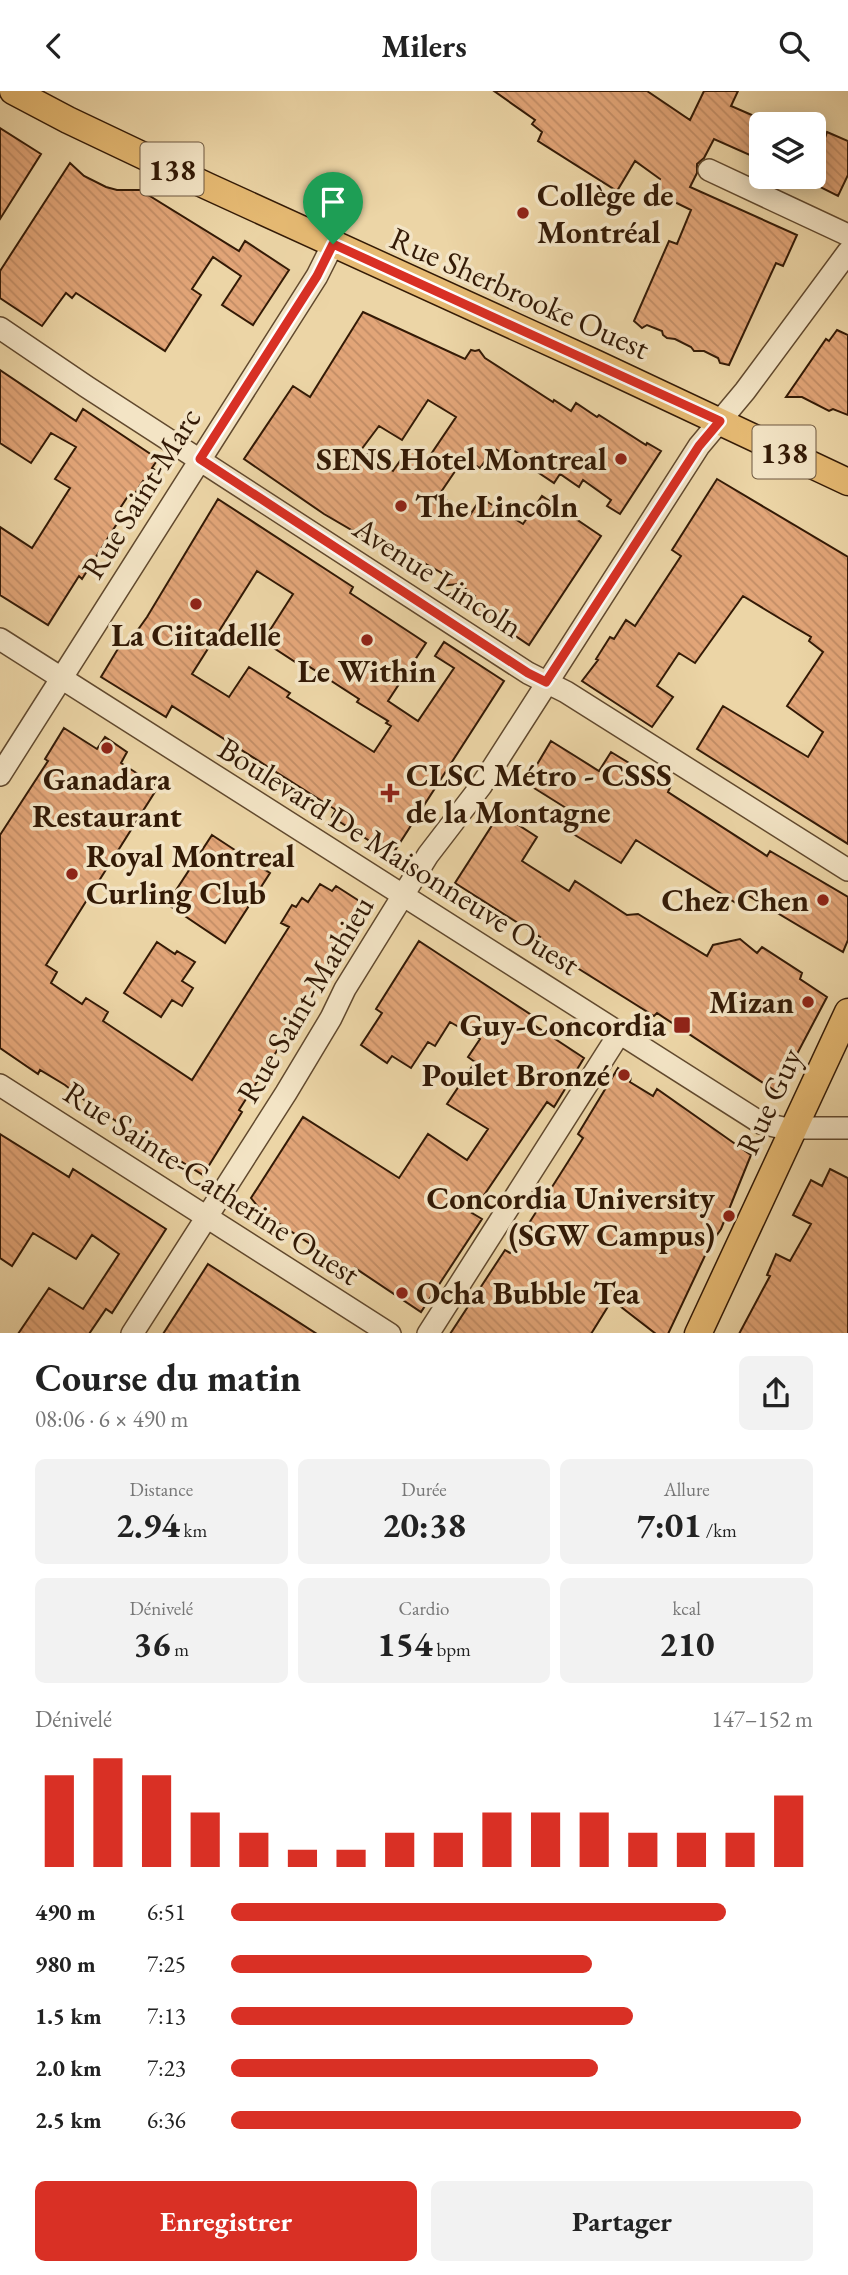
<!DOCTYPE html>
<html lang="fr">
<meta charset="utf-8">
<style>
body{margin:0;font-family:"EB Garamond",serif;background:#f2f2f2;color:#222;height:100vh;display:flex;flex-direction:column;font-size:26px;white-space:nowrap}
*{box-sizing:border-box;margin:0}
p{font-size:23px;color:#767676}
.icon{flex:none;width:38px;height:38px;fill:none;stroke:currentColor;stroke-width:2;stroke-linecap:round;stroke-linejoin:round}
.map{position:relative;height:1242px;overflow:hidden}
.panel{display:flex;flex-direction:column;background:#fff;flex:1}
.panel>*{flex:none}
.fabs{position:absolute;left:749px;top:21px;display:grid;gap:14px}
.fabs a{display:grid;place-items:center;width:77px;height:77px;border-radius:10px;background:#fff;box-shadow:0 4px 18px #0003;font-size:35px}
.pin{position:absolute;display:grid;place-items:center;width:60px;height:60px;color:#fff;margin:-72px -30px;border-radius:50% 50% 50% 0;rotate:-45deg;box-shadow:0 0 7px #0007}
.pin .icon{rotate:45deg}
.round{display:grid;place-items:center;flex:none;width:74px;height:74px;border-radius:10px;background:#f2f2f2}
.headline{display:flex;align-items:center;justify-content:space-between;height:119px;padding:0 35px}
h1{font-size:38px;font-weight:700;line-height:52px}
.figures{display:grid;grid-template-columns:repeat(3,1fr);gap:10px;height:119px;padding:7px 35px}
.figures div{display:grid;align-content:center;border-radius:10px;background:#f2f2f2;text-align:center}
.figures b{font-size:35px;font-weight:700}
.figures small{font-size:19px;font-weight:400}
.figures p{font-size:19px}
.chart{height:196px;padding:14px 35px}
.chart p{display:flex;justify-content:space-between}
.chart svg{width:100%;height:126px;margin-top:7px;stroke:#d93025;stroke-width:6}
.cta{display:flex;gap:14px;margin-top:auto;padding:14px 35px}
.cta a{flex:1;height:80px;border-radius:10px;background:#d93025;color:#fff;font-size:28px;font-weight:700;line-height:80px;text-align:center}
.cta a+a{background:#f2f2f2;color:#222}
ul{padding:0 35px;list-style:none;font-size:23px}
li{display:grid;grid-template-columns:112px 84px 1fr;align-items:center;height:52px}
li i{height:18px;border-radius:9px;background:#d93025}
header{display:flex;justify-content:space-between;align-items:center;height:91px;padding:0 35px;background:#fff;font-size:32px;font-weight:700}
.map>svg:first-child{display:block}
.building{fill:url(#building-back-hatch);stroke:#331a06;stroke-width:2;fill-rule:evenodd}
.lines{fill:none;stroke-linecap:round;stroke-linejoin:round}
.minor-casing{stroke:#61492e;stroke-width:24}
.major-casing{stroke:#331a06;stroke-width:29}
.minor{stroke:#f3e4c5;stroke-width:21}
.major{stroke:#e6ba73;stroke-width:26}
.route-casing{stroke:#fff;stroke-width:14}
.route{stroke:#d93025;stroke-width:9}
.poi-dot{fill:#8f2418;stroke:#f3e4c5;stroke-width:2.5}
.labels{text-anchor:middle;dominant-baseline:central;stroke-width:7;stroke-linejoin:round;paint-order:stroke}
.shield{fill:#f3e4c5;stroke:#6d573f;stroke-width:2}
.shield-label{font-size:30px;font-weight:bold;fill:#331a06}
.poi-label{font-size:32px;font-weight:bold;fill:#331a06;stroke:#f3e4c5;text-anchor:end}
.street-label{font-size:32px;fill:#331a06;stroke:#f3e4c5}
</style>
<header><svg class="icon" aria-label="back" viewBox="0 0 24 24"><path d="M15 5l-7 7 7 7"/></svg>Milers<svg class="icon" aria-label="search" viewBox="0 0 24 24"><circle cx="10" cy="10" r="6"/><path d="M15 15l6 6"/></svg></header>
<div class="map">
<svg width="848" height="1243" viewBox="0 0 848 1243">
<defs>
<pattern id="building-back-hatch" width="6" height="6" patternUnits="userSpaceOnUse" patternTransform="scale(1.75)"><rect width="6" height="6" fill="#e2a578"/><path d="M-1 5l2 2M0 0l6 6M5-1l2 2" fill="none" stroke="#c28d66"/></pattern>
</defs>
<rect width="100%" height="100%" fill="#ecd5a6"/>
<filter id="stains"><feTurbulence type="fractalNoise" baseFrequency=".00286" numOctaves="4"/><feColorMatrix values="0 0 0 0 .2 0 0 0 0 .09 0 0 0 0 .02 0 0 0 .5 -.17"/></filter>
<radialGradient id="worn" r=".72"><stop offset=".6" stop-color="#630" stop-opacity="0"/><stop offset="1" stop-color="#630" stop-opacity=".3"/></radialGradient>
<path class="building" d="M 494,0 L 647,0 L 690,29 L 704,0 L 738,0 L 731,15 L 761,28 L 761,69 L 714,48 L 704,67 L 697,73 L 697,82 L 690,96 L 797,144 L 783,175 L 776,172 L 729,274 L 720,272 L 718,267 L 704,260 L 694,260 L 691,256 L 675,248 L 667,247 L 663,244 L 662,240 L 647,234 L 642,237 L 634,230 L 669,150 L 677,153 L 691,119 L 654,101 L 660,88 L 635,70 L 617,100 L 538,50 L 542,41 L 532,33 L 535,29 Z
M 0,37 L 41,63 L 0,128 Z
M 827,41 L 848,50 L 848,84 L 838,105 L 814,93 L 814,51 L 822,56 Z
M 70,72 L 84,85 L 106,96 L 117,99 L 140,99 L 239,160 L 245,150 L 289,179 L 253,234 L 222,214 L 241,185 L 213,166 L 192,198 L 201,204 L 165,260 L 76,202 L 72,207 L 66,202 L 42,235 L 0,207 L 0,180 Z
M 363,221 L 465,268 L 471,259 L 475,260 L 479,259 L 485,267 L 553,311 L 554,309 L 571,320 L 576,312 L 597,326 L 599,324 L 646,354 L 647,352 L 661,360 L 620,423 L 607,415 L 611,409 L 583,389 L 579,396 L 560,383 L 554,392 L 533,378 L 536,374 L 510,357 L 505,364 L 494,357 L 480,377 L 464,367 L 439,404 L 470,424 L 481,407 L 523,433 L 542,405 L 601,445 L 529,554 L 469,514 L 475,505 L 459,493 L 439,495 L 447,485 L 403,460 L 398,468 L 389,463 L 383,463 L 381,451 L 366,452 L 365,447 L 324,423 L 244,368 L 293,295 L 310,306 ZM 428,309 L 456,326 L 427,369 L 409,357 L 393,380 L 361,359 L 379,335 L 402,349 Z
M 837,239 L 848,244 L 848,324 L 833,318 L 829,320 L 802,306 L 786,306 L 826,248 L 829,250 Z
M 0,279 L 76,330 L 83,318 L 158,368 L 152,377 L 155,379 L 146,392 L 143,390 L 134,404 L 130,402 L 113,428 L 118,431 L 82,488 L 79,485 L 48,534 L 0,504 L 0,436 L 32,457 L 70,397 L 55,388 L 76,356 L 51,342 L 31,372 L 0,352 Z
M 717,388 L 848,466 L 848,753 L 697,658 L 723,615 L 808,666 L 823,641 L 787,615 L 823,561 L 809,550 L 811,546 L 789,533 L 743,505 L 695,572 L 679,562 L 657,595 L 673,606 L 652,636 L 582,590 L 598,569 L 596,568 L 610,546 L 614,548 L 626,529 L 635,535 L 681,465 L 672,459 Z
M 218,408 L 353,496 L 350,502 L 426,552 L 388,610 L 418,630 L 454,577 L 435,565 L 444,551 L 504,590 L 392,764 L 332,726 L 336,719 L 172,615 L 166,626 L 101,586 L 122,551 L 127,554 L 147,526 ZM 257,480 L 293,503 L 263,550 L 303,576 L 305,573 L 359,608 L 357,611 L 388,630 L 386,632 L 391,635 L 374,661 L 287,606 L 290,602 L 249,576 L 229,606 L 192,583 Z
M 64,637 L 97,658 L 105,646 L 127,661 L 121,672 L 158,696 L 46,874 L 57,881 L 51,892 L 82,913 L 86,907 L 108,921 L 103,930 L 192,989 L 289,836 L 281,832 L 292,814 L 296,816 L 302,807 L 308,811 L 320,793 L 332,800 L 336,795 L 364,813 L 333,864 L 337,866 L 239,1019 L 242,1021 L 203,1084 L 92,1015 L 65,994 L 40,979 L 38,983 L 0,957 L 0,744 L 48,670 L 45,668 Z
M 551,650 L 599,680 L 611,661 L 634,675 L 671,694 L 668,701 L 767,765 L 770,760 L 848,806 L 848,849 L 843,861 L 742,801 L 736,812 L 636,749 L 621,772 L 565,738 L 574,722 L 526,692 Z
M 500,722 L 537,746 L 522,770 L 569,800 L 575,790 L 627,824 L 638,823 L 707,865 L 713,854 L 740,848 L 757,862 L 762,856 L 802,882 L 800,888 L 827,906 L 777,1001 L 657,922 L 654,925 L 536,851 L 540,846 L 455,792 Z
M 212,744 L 270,782 L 225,852 L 167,813 Z
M 419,850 L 536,927 L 531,932 L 584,967 L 554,1016 L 547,1011 L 472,1122 L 482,1128 L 421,1221 L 355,1177 L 353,1181 L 263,1122 L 251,1107 L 303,1026 L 399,1087 L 428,1043 L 467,1069 L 488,1038 L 447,1013 L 475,971 L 468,966 L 480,948 L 450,931 L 435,955 L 428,951 L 411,977 L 392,965 L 387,972 L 361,954 L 382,922 L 376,918 Z
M 157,851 L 175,863 L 177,860 L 195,871 L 182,890 L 193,897 L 182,915 L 172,909 L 161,926 L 124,902 Z
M 618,977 L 631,986 L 630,991 L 653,1005 L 657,998 L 751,1064 L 721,1138 L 710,1154 L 668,1243 L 656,1243 L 612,1209 L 591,1243 L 450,1243 L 505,1159 L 510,1162 L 566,1074 L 583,1047 L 578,1043 Z
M 0,1043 L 69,1086 L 73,1078 L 166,1138 L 112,1222 L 106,1218 L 89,1243 L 18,1243 L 49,1197 L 83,1218 L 119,1163 L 92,1144 L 76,1168 L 33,1142 L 12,1175 L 0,1167 Z
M 830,1078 L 848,1087 L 848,1243 L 739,1243 L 770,1185 L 767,1184 L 776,1163 L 790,1170 L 811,1133 L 793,1124 L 811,1089 L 822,1095 Z
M 208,1173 L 317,1243 L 163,1243 Z"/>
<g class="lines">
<g class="minor-casing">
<path id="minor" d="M 709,79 L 848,144
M 0,237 L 87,296 L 528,582 L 566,601 L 848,779
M 0,548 L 761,1032 L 783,1037 L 848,1037
M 0,684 L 317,185 L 333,153
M 0,994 L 390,1243
M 132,1243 L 286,1002 L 331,927 L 345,898 L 428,764 L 481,695 L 699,355 L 745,300 L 848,161
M 428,1243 L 619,943"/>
</g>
<g class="major-casing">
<path id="major" d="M 13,0 L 68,29 L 207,95 L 597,273 L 848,391
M 698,1243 L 848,921"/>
</g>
<use href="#minor" class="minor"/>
<use href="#major" class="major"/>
</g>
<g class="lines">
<g class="route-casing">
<path id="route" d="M 333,153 L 720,330 L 699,355 L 546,591 L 528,582 L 200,368 L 317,185 Z"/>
</g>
<use href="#route" class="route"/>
</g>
<g class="poi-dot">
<circle cx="523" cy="122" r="7"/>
<circle cx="621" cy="368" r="7"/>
<circle cx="401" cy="415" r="7"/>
<circle cx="196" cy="513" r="7"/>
<circle cx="367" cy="549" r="7"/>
<circle cx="107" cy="657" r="7"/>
<path d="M386.5 691.5h7v7h7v7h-7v7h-7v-7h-7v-7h7z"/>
<circle cx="72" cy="783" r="7"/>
<circle cx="823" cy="809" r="7"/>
<circle cx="808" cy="911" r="7"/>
<rect x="673" y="925" width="18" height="18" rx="3.5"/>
<circle cx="624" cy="984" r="7"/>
<circle cx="729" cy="1125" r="7"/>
<circle cx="402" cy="1202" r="7"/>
</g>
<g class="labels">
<g class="shield">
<rect x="140.5" y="51.5" width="63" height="53" rx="5"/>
<rect x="752.5" y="334.5" width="63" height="53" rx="5"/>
</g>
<g class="shield-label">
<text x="172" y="78">138</text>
<text x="784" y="361">138</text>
</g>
<g class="poi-label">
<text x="537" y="104" text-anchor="start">Collège de<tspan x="537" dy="37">Montréal</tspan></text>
<text x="607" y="368">SENS Hotel Montreal</text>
<text x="415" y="415" text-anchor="start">The Lincoln</text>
<text x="196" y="544" text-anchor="middle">La Ciitadelle</text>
<text x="367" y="580" text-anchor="middle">Le Within</text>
<text x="406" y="684" text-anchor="start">CLSC Métro - CSSS<tspan x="406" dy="37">de la Montagne</tspan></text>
<text x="107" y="688" text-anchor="middle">Ganadara<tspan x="107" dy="37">Restaurant</tspan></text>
<text x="86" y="765" text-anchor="start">Royal Montreal<tspan x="86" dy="37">Curling Club</tspan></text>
<text x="809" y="809">Chez Chen</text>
<text x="794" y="911">Mizan</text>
<text x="666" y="934">Guy-Concordia</text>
<text x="610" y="984">Poulet Bronzé</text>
<text x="715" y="1107">Concordia University<tspan x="715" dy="37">(SGW Campus)</tspan></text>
<text x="416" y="1202" text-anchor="start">Ocha Bubble Tea</text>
</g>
<g class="street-label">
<text transform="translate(520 202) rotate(24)">Rue Sherbrooke Ouest</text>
<text transform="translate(141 402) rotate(-58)">Rue Saint-Marc</text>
<text transform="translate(438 486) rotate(33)">Avenue Lincoln</text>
<text transform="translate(399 765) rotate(32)">Boulevard De Maisonneuve Ouest</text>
<text transform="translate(305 908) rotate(-59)">Rue Saint-Mathieu</text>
<text transform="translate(769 1010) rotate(-65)">Rue Guy</text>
<text transform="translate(212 1092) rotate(33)">Rue Sainte-Catherine Ouest</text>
</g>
</g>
<rect width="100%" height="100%" filter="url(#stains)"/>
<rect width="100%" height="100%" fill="url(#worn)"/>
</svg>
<div class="fabs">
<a><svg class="icon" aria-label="layers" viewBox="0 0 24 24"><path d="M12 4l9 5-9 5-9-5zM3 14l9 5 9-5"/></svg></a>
</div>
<div class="pin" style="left:333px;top:153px;background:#1e9e55"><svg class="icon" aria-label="arrive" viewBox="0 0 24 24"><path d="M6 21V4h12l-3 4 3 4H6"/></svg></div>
</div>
<section class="panel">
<div class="headline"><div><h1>Course du matin</h1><p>08:06 · 6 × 490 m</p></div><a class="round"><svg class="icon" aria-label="share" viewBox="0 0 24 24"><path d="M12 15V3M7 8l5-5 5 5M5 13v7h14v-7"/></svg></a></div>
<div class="figures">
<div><p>Distance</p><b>2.94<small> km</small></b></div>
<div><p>Durée</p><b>20:38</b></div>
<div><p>Allure</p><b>7:01<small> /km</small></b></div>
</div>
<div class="figures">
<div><p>Dénivelé</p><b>36<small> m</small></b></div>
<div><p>Cardio</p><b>154<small> bpm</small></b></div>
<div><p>kcal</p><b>210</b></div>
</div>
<div class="chart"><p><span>Dénivelé</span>147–152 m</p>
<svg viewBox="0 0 160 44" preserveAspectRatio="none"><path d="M5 44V12M15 44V6M25 44V12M35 44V25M45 44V32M55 44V38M65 44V38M75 44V32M85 44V32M95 44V25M105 44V25M115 44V25M125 44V32M135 44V32M145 44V32M155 44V19"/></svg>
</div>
<ul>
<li><b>490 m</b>6:51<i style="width:85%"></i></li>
<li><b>980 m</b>7:25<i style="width:62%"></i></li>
<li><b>1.5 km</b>7:13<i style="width:69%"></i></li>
<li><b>2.0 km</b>7:23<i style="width:63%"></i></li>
<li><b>2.5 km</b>6:36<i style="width:98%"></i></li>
</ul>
<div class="cta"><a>Enregistrer</a><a>Partager</a></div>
</section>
